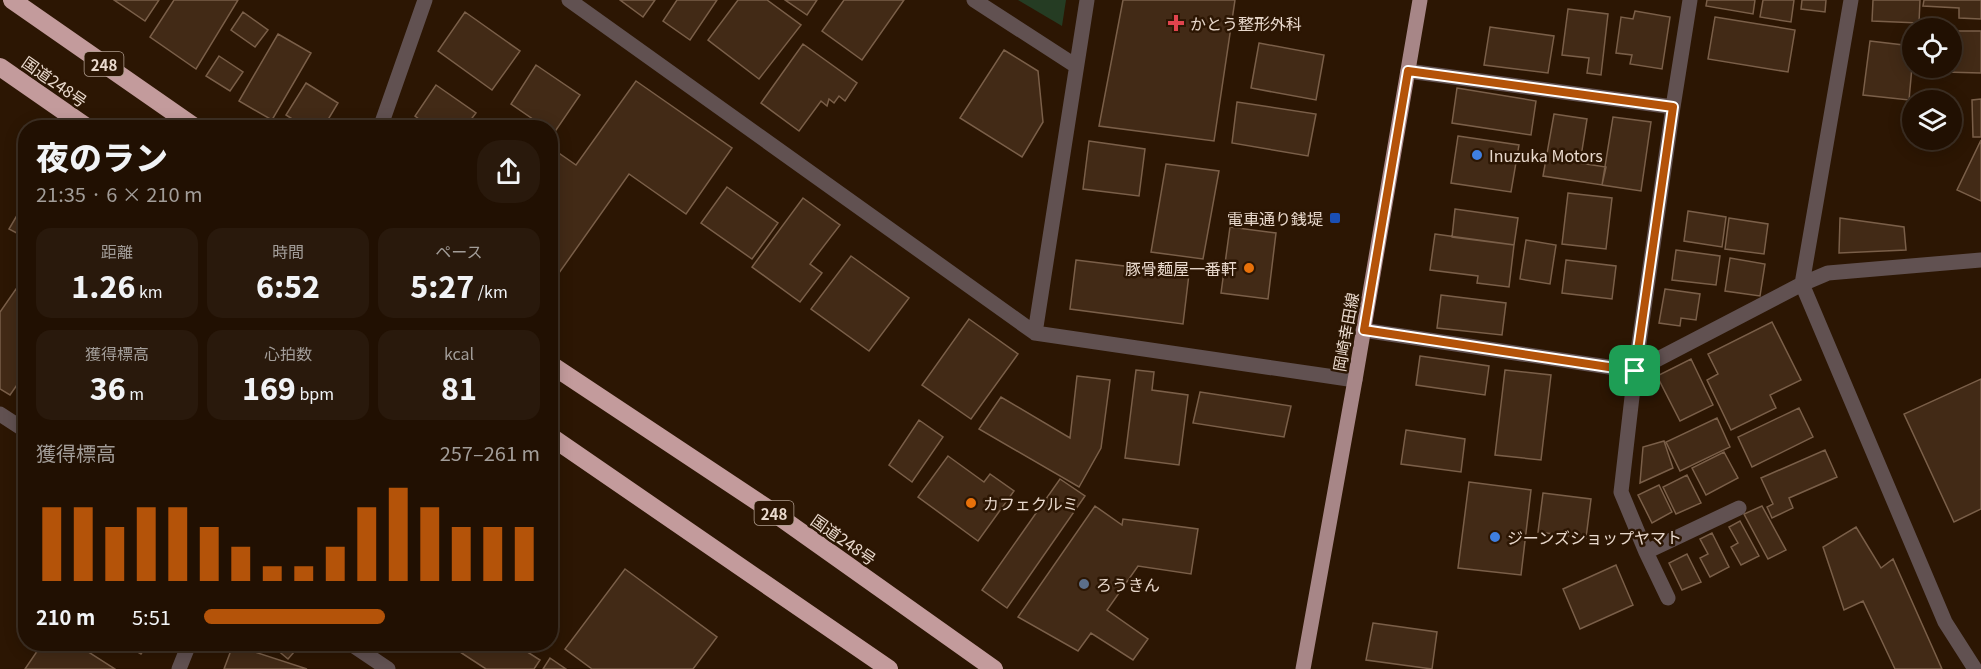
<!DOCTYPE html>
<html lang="ja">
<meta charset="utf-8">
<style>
body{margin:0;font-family:Georgia,"Noto Sans JP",serif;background:#29190c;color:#f1f3f6;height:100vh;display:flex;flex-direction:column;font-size:22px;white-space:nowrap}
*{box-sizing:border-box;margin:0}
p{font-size:20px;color:#a29d99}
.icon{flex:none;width:33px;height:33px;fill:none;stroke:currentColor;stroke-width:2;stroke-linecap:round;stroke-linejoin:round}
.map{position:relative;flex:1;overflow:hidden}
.drawer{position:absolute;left:18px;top:120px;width:540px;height:531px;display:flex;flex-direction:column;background:#211002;border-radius:24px;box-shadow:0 3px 15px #0003,0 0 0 2px #3e3024}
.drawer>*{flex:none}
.controls{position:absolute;left:1902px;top:18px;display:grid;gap:12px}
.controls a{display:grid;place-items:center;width:60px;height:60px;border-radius:50%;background:#211002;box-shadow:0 3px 15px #0003,0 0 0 2px #3e3024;font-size:30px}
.pin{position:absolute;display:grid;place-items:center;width:51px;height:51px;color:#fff;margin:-26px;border-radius:12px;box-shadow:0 3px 9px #0006}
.round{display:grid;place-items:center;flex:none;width:63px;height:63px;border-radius:24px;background:#29190c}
.overview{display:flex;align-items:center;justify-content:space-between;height:102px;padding:0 18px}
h1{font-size:33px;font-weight:800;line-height:45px}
.figures{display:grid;grid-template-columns:repeat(3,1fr);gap:9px;height:102px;padding:6px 18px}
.figures div{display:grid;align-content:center;border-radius:15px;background:#29190c;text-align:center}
.figures b{font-size:30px;font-weight:800}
.figures small{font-size:16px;font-weight:400}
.figures p{font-size:16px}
.chart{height:168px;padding:12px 18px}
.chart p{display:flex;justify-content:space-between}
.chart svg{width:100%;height:108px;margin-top:6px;stroke:#b45309;stroke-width:6}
ul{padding:0 18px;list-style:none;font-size:20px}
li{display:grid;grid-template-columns:96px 72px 1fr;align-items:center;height:45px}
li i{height:15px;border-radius:8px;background:#b45309}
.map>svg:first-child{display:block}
.green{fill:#253c23}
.building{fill:#422a16;stroke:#7a5f49;stroke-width:1.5}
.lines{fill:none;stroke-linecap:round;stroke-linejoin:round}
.minor{stroke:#615151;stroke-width:15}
.major{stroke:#a78687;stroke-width:15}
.highway{stroke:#c39b9c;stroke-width:18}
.route-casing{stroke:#fff;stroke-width:12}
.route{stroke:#b45309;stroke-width:8}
.health-dot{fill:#e0444e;stroke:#2c1603;stroke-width:2}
.shop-dot{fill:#3f7fe0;stroke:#2c1603;stroke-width:2}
.transit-dot{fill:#1a4fb4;stroke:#2c1603;stroke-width:2}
.food-dot{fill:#e8710a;stroke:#2c1603;stroke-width:2}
.service-dot{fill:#5c6f8a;stroke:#2c1603;stroke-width:2}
.labels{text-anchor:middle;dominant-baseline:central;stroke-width:5;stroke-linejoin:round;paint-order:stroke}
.shield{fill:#2c1603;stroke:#b09e90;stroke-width:1.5}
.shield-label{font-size:15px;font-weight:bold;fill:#e9d9cd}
.poi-label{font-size:16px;fill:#e9d9cd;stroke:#2c1603;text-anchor:start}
.street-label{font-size:16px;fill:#e9d9cd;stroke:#2c1603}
</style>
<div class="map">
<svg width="1981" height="669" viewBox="0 0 1981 669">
<rect width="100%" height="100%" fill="#2c1603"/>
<path class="green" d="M 1018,0 L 1066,0 L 1062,26 Z"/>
<path class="building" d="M 114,0 L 159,0 L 145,21 Z
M 174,0 L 238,0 L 196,69 L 150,37 Z
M 620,0 L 655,0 L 643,17 Z
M 677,0 L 717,0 L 690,40 L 663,21 Z
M 738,0 L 767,0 L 801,25 L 759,79 L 708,40 Z
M 785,0 L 817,0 L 807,15 Z
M 844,0 L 904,0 L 862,60 L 822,31 Z
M 1123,0 L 1235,0 L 1214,141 L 1099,126 Z
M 1707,0 L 1755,0 L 1753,14 L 1706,6 Z
M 1763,0 L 1794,0 L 1791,22 L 1760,17 Z
M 1802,0 L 1826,0 L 1825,12 L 1801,9 Z
M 1873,0 L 1920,0 L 1919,23 L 1872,21 Z
M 1924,0 L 1981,0 L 1981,19 L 1959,18 L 1959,8 L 1923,6 Z
M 1568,9 L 1608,14 L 1601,75 L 1587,73 L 1589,58 L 1562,55 Z
M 1635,11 L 1670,17 L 1662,69 L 1630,64 L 1632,55 L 1616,53 L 1621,17 L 1633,19 Z
M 243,12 L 268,30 L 255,47 L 231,30 Z
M 465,12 L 520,51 L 492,90 L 438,51 Z
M 1715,17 L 1795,30 L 1788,72 L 1708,59 Z
M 1490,27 L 1554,36 L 1548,73 L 1484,65 Z
M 1952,31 L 1981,31 L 1981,73 L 1945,72 L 1945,68 L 1952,68 Z
M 278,34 L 311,53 L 272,120 L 239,101 Z
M 1870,41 L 1912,46 L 1912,67 L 1909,100 L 1863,95 Z
M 1259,43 L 1324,55 L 1316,100 L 1251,88 Z
M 803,44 L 857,83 L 845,101 L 839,96 L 834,103 L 829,99 L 827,106 L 821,101 L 799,131 L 761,103 Z
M 1004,50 L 1038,71 L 1043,122 L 1022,157 L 960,118 Z
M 219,56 L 243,72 L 230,91 L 206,76 Z
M 536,65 L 580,95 L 554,133 L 550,130 L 550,128 L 546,128 L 511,104 Z
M 636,81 L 732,148 L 686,214 L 629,174 L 559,273 L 550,266 L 550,147 L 576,165 Z
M 306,83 L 338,103 L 323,128 L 306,128 L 286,115 Z
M 436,85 L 476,113 L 466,126 L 458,121 L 453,128 L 431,128 L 415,116 Z
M 1457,88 L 1536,101 L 1531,135 L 1452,123 Z
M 1981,99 L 1981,137 L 1973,137 L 1972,100 Z
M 1237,102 L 1316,114 L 1308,156 L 1232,143 Z
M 1554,114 L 1587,119 L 1580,163 L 1606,167 L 1602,185 L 1543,176 Z
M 1613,117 L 1651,122 L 1641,191 L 1602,185 Z
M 1458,136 L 1519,145 L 1511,192 L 1451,183 Z
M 1981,140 L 1981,201 L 1957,190 Z
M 1089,141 L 1145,149 L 1139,196 L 1083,189 Z
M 1166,164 L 1219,171 L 1203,259 L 1151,252 Z
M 727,187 L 778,223 L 752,259 L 701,223 Z
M 1568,193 L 1612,198 L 1606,249 L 1562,244 Z
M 803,198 L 840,225 L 810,264 L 822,273 L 800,302 L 752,267 Z
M 26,200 L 26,238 L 9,229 Z
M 1455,209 L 1518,218 L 1514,245 L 1452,237 Z
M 1688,211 L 1726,217 L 1722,247 L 1684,241 Z
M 1729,218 L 1768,224 L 1764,254 L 1725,249 Z
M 1840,218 L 1904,227 L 1906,250 L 1839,253 Z
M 1230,227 L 1276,233 L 1268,299 L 1221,293 Z
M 1435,234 L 1514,245 L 1509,287 L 1477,283 L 1478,276 L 1430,270 Z
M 1526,240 L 1556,245 L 1550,284 L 1520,279 Z
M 1676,250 L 1720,256 L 1716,285 L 1672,280 Z
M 851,256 L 909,298 L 869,351 L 811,309 Z
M 1730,258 L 1765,264 L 1760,296 L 1725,291 Z
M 1076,260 L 1189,274 L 1183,324 L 1070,309 Z
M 1566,260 L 1616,266 L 1612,299 L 1562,293 Z
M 16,289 L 26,295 L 26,372 L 10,395 L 0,389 L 0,312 Z
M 1665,289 L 1700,294 L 1696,320 L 1681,318 L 1680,326 L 1659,323 Z
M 1441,295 L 1506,303 L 1502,335 L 1437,328 Z
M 969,319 L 1018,354 L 971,419 L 922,385 Z
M 1772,322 L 1801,380 L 1770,395 L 1776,408 L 1731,430 L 1707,380 L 1718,374 L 1708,354 Z
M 1420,356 L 1489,366 L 1485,395 L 1416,385 Z
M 1691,359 L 1713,405 L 1680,421 L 1657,376 Z
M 1136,370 L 1154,372 L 1152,390 L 1188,395 L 1179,465 L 1125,458 Z
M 1505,370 L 1551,375 L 1541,460 L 1495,455 Z
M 1077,376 L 1110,380 L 1101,448 L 1079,487 L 979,429 L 1001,397 L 1070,438 Z
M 1981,379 L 1981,509 L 1954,522 L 1904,414 Z
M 1200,392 L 1291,406 L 1284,437 L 1193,423 Z
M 1799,408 L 1813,437 L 1752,467 L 1738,437 Z
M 1717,418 L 1730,447 L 1680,471 L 1666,442 Z
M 919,420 L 943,437 L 912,482 L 889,465 Z
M 1406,430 L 1465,439 L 1461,472 L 1401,464 Z
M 1664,441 L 1673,468 L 1640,483 L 1643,447 Z
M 1825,450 L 1837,477 L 1789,498 L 1793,508 L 1772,518 L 1767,507 L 1773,504 L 1761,478 Z
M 1724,452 L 1738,478 L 1706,495 L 1692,468 Z
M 948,456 L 984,482 L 990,474 L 1014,491 L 978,541 L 918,497 Z
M 1687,475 L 1701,503 L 1676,514 L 1663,487 Z
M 1060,479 L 1085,496 L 1007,608 L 982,590 Z
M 1469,482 L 1531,490 L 1521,575 L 1458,568 Z
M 1659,485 L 1672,512 L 1652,523 L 1638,495 Z
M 1543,493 L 1591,499 L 1586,538 L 1538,532 Z
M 1095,506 L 1122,525 L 1123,519 L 1198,529 L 1191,574 L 1138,566 L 1107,610 L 1148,639 L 1133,660 L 1091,633 L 1078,651 L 1018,617 Z
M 1762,506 L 1786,550 L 1768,559 L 1744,514 Z
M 1740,521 L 1759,556 L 1741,565 L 1731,547 L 1738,543 L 1729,527 Z
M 1856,527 L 1881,568 L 1893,559 L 1942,669 L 1895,669 L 1863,601 L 1844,610 L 1823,547 Z
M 1712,533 L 1729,567 L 1710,577 L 1700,558 L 1708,554 L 1700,539 Z
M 1687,554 L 1701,582 L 1682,590 L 1669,563 Z
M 1616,565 L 1633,605 L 1580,629 L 1563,589 Z
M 625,569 L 717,637 L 693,669 L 592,669 L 565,649 Z
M 1373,623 L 1437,632 L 1432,669 L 1366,660 Z
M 42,644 L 76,644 L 115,669 L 25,669 Z
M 124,644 L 148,644 L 141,654 Z
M 270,644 L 301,644 L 288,659 Z
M 466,644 L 515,644 L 540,660 L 534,669 L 486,669 L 460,652 Z
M 233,645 L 307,669 L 224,669 Z
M 550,658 L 566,669 L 543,669 Z"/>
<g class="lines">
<path class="minor" d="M 569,0 L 1035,333 L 1355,380
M 974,0 L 1076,66
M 1851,0 L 1802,284 L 1945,622 L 1975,669
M 1408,71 L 1673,107
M 380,128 L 425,0
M 1363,330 L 1635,371 L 1802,284 L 1828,273 L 1981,260
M 1035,333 L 1087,0
M 0,414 L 26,431
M 1646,552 L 1739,508
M 1668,598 L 1646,552 L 1621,492 L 1635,371 L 1673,107 L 1690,0
M 351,644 L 388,669
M 179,669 L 189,644"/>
<path class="major" d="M 1303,669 L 1355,380 L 1420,0"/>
<path class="highway" d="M 12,0 L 196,128
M 0,67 L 88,128
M 550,364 L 767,508 L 994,669
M 550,436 L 889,669"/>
</g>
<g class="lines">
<g class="route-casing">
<path id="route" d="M 1408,71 L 1673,107 L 1635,371 L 1364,330 Z"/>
</g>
<use href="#route" class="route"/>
</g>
<path class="health-dot" d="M1173 14h6v6h6v6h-6v6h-6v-6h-6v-6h6z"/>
<g class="shop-dot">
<circle cx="1477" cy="155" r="6"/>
<circle cx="1495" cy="537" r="6"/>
</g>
<rect class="transit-dot" x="1329" y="212" width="12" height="12" rx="3"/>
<g class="food-dot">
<circle cx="1249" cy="268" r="6"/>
<circle cx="971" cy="503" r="6"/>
</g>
<circle class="service-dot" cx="1084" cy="584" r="6"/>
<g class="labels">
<g class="shield">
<rect x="84.5" y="52" width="39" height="24" rx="4.5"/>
<rect x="754.5" y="501" width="39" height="24" rx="4.5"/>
</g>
<g class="shield-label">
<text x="104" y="64">248</text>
<text x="774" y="513">248</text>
</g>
<g class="poi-label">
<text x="1190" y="23">かとう整形外科</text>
<text x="1489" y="155">Inuzuka Motors</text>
<text x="1323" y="218" text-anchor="end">電車通り銭堤</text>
<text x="1237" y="268" text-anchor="end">豚骨麺屋一番軒</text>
<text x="983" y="503">カフェクルミ</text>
<text x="1507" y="537">ジーンズショップヤマト</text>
<text x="1096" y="584">ろうきん</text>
</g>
<g class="street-label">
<text transform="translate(55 81) rotate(35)">国道248号</text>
<text transform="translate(1345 332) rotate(-80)">岡崎幸田線</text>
<text transform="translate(844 539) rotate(35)">国道248号</text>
</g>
</g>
</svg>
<div class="controls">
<a><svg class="icon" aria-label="locate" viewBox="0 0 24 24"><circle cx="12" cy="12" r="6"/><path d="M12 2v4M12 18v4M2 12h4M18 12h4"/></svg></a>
<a><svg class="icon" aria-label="layers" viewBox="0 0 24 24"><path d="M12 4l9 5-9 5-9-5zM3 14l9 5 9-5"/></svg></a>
</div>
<div class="pin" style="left:1635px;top:371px;background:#1e9e55"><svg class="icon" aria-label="arrive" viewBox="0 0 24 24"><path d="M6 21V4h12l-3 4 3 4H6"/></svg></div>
<section class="drawer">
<div class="overview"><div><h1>夜のラン</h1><p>21:35 · 6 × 210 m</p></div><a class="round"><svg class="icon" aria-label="share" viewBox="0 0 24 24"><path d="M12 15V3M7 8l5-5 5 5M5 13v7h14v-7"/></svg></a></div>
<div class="figures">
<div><p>距離</p><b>1.26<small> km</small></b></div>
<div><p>時間</p><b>6:52</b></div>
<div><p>ペース</p><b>5:27<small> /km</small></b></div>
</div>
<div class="figures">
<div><p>獲得標高</p><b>36<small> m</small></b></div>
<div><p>心拍数</p><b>169<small> bpm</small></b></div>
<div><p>kcal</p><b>81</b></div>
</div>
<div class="chart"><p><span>獲得標高</span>257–261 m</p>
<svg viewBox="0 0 160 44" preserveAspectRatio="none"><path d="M5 44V14M15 44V14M25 44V22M35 44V14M45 44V14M55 44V22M65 44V30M75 44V38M85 44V38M95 44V30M105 44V14M115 44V6M125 44V14M135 44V22M145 44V22M155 44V22"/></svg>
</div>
<ul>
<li><b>210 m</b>5:51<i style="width:54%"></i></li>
</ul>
</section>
</div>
